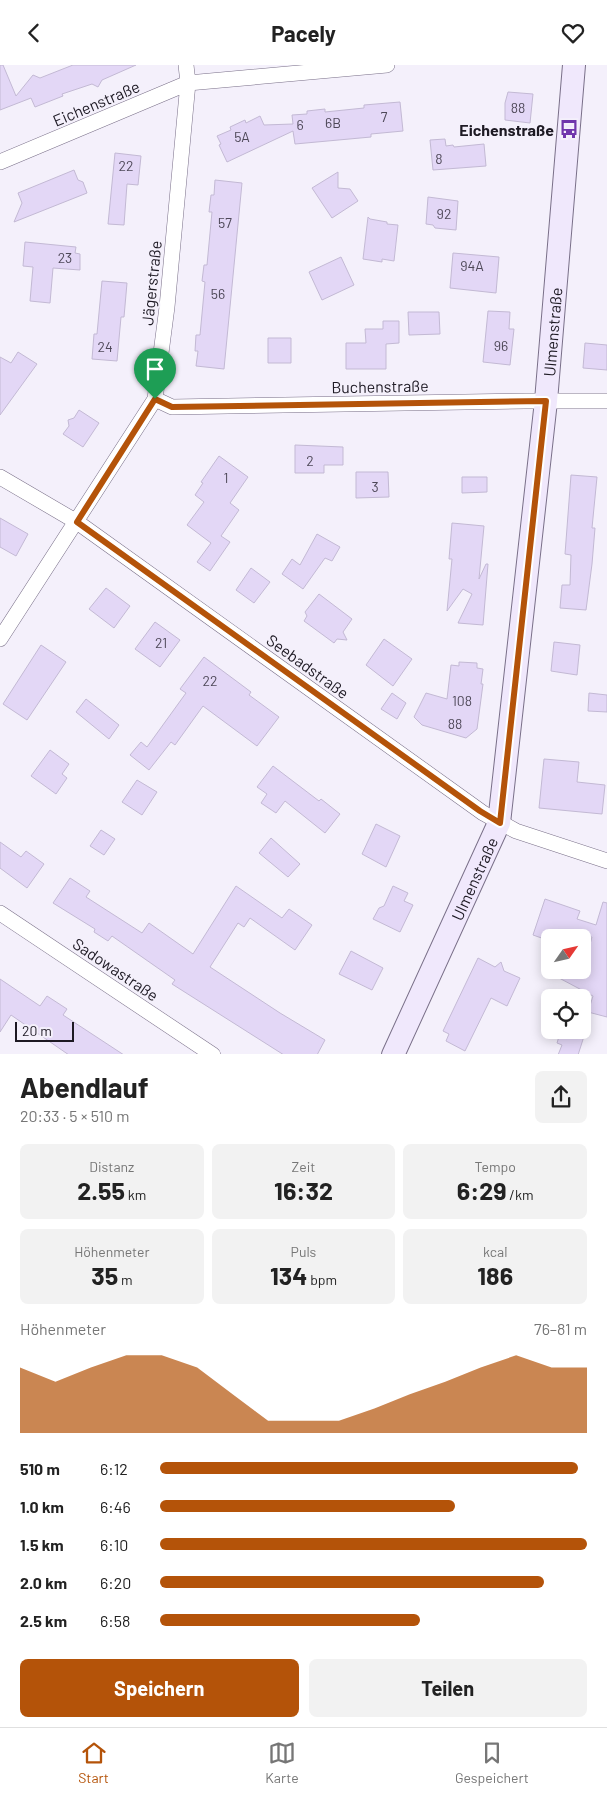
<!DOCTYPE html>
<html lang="de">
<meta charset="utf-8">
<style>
body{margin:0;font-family:Barlow,sans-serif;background:#f2f2f2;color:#222;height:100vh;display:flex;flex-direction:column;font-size:19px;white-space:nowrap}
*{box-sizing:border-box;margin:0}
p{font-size:16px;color:#767676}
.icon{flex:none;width:28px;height:28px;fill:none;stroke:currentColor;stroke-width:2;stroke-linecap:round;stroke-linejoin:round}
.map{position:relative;height:989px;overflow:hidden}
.side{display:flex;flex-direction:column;background:#fff;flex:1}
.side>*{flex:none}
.needle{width:32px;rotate:56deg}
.buttons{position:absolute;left:541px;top:864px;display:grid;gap:10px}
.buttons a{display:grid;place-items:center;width:50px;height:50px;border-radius:8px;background:#fff;box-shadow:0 2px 12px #0003;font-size:25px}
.scale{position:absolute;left:15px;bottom:12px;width:59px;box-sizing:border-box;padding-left:5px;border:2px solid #1d1923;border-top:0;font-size:14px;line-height:18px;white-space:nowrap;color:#1d1923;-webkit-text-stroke:4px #f4f0fb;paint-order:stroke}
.pin{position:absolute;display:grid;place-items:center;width:42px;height:42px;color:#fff;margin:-51px -21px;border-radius:50% 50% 50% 0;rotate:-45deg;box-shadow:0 0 5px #0007}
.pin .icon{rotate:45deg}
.round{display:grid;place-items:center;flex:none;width:52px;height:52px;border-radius:8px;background:#f2f2f2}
.headline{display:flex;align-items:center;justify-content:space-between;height:85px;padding:0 20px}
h1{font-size:28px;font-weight:700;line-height:38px}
.stats{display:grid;grid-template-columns:repeat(3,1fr);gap:8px;height:85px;padding:5px 20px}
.stats div{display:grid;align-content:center;border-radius:8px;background:#f2f2f2;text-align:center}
.stats b{font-size:25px;font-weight:700}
.stats small{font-size:14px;font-weight:400}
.stats p{font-size:14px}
.chart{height:140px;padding:10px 20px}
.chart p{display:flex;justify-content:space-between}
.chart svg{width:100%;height:90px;margin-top:5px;fill:#b45309;opacity:.7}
.action{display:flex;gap:10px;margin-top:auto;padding:10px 20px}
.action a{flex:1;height:58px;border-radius:8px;background:#b45309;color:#fff;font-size:20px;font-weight:700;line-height:58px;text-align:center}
.action a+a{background:#f2f2f2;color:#222}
ul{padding:0 20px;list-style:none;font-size:16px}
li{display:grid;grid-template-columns:80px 60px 1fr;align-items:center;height:38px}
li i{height:12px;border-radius:6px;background:#b45309}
header{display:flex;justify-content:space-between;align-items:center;height:65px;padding:0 20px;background:#fff;font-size:22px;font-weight:700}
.tabs{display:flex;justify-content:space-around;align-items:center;height:70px;border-top:1px solid #e0e0e0;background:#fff;font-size:14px;color:#767676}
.tabs a{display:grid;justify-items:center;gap:2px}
.tabs .selected{color:#b45309}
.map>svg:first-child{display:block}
.building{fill:#e3d7f6;stroke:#c3b9d4}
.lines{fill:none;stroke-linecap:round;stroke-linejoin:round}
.street-casing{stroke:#796f88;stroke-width:16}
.secondary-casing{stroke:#796f88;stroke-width:24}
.street{stroke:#fff;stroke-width:15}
.secondary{stroke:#f0e8fc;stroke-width:22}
.route-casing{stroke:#fff;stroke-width:10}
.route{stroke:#b45309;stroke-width:6}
.labels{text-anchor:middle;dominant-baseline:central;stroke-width:4;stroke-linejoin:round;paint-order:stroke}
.number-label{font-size:14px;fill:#4e4858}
.street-label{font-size:16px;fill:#1d1923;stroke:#f4f0fb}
.poi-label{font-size:16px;font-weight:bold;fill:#1d1923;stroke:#f4f0fb;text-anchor:end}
</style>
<header><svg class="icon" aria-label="back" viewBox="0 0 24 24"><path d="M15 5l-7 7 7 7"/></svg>Pacely<svg class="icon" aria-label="heart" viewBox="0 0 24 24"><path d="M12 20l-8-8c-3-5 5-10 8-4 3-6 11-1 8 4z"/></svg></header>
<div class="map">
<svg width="607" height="990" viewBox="0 0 607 990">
<rect width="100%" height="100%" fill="#f4f0fb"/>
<path class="building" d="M 0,0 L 3,0 L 16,31 L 33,10 L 40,13 L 73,0 L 136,0 L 102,15 L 98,22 L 92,19 L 62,29 L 63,31 L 35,42 L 31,33 L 0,45 Z
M 508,27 L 533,29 L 530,58 L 505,55 L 505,38 Z
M 400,37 L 403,66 L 371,69 L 371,72 L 295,79 L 293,66 L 227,97 L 219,80 L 221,79 L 217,71 L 231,65 L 230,62 L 245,55 L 246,58 L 260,51 L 264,60 L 293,59 L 292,50 L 307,49 L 307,46 L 325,44 L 325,47 L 364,43 L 364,40 Z
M 445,74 L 446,81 L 453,80 L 454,82 L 484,79 L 486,101 L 433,105 L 430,75 Z
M 115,88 L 141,91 L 138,120 L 127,119 L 124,160 L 108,159 Z
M 74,105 L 78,115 L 83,117 L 87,128 L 14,157 L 22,138 L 18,128 Z
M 338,107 L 338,123 L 350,124 L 358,136 L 332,153 L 312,123 Z
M 215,115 L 242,118 L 224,304 L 196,301 L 198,286 L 195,286 L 196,270 L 200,270 L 205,217 L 202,216 L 204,200 L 207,200 L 212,147 L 209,147 L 211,130 L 214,130 Z
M 428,132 L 458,136 L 456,165 L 435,163 L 433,160 L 426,159 Z
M 368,152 L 370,154 L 387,157 L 387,159 L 398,160 L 394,196 L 382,194 L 382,197 L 363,194 Z
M 25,177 L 76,182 L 75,188 L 80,189 L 80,205 L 53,203 L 50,238 L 30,236 L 33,202 L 23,201 Z
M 453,188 L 499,192 L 496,228 L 450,223 Z
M 341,192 L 354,220 L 322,235 L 309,207 Z
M 102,216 L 127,218 L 124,252 L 121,252 L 117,296 L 92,294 L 94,269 L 97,269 Z
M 488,246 L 510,247 L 509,264 L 514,264 L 510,300 L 483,297 Z
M 408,247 L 439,247 L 440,269 L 409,270 Z
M 383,256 L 399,256 L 399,278 L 386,279 L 386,304 L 346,304 L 346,278 L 366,278 L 365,264 L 383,264 Z
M 268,273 L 291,273 L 291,298 L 268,298 Z
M 585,278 L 607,280 L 607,305 L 583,303 Z
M 18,287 L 37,299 L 0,350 L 0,292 L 11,298 Z
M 79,345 L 99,358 L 83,382 L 63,369 L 69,361 L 68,355 L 74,353 Z
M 295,380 L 343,382 L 343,400 L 324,400 L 324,408 L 295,408 Z
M 219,391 L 248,412 L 230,438 L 239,445 L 221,471 L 230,477 L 210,506 L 197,497 L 211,478 L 187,460 L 204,437 L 195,430 L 203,418 L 201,417 Z
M 356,407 L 388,407 L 389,432 L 356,433 Z
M 571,410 L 597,412 L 592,463 L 595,463 L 592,499 L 586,545 L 560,543 L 562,520 L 570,520 L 571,490 L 565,489 Z
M 462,412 L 487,412 L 487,427 L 462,428 Z
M 0,453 L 28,469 L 16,491 L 0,482 Z
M 452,458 L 484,461 L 479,514 L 486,499 L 488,499 L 483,560 L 458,558 L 472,529 L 463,524 L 447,546 L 452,494 L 449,494 Z
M 317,469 L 340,482 L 332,496 L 325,493 L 303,524 L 282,509 L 292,494 L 300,500 Z
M 251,503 L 270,517 L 254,538 L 236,525 Z
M 106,523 L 130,541 L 114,563 L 89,544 Z
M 319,529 L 352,554 L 343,567 L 347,575 L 337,574 L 334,578 L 304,556 L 307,551 L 305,547 Z
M 155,557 L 180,575 L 160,602 L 135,584 Z
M 384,574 L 412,594 L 393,621 L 366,600 Z
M 554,577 L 580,580 L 577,610 L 551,606 Z
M 41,580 L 66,597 L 27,655 L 3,639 Z
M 204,592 L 251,627 L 249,630 L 279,652 L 257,681 L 203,641 L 175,680 L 171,677 L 149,705 L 130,690 L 141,677 L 147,682 L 186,628 L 180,624 Z
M 459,597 L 477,598 L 477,603 L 483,604 L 481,619 L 483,619 L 477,664 L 466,673 L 422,660 L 414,652 L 426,628 L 447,634 L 451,600 L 459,601 Z
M 392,628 L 406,638 L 397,654 L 381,644 Z
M 589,628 L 607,630 L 607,647 L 588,646 Z
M 86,634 L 119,660 L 109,674 L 76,647 Z
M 50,685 L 69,699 L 62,709 L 67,713 L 56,729 L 31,711 Z
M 544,694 L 579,697 L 577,717 L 605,720 L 602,749 L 539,743 Z
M 273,701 L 319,736 L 321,734 L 340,749 L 325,768 L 285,736 L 276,748 L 261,738 L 267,729 L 257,722 Z
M 137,715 L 157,727 L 142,750 L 122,737 Z
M 376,759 L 400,771 L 386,802 L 362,789 Z
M 101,765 L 115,774 L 104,790 L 90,781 Z
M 271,773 L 300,799 L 288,812 L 259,788 Z
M 0,777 L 21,792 L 26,786 L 44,799 L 27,823 L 0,803 Z
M 70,813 L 90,826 L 86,832 L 142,868 L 149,858 L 193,889 L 236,821 L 282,853 L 289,844 L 312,860 L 295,885 L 250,853 L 244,862 L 238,858 L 210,902 L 280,948 L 325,975 L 317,990 L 284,990 L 172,919 L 175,915 L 112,871 L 108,876 L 94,867 L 95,864 L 53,838 Z
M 393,821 L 408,828 L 404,836 L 413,840 L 400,867 L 373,854 L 379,843 L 384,841 Z
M 545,834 L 580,846 L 577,854 L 596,860 L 603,837 L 607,838 L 607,952 L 588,947 L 593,931 L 544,905 L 583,905 L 592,872 L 550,872 L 550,876 L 533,870 Z
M 351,886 L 383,903 L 372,925 L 339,909 Z
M 478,893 L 495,902 L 501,897 L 504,906 L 520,913 L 507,941 L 491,933 L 465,986 L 446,976 L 449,969 L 443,966 Z
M 0,914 L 40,941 L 47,931 L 67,944 L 63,950 L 124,990 L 69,990 L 11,950 L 0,967 Z
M 561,965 L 586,965 L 578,990 L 558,990 L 562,980 L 557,978 Z"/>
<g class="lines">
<g class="street-casing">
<path id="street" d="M 0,97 L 188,18 L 387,0
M 155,334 L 172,342 L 525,336 L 607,336
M 0,412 L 77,457 L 483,748 L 516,766 L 607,796
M 0,574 L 155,334 L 167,242 L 188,18 L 186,0
M 0,848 L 213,990"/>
</g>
<g class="secondary-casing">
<g id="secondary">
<path id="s1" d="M 393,990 L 499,758 L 546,336 L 574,0"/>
</g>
</g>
<use href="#street" class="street"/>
<use href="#secondary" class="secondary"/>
</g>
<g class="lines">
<g class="route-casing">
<path id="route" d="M 155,334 L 172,342 L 546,336 L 500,758 L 480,746 L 77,457 Z"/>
</g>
<use href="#route" class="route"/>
</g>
<defs>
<g id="bus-bare" transform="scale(1.5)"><path d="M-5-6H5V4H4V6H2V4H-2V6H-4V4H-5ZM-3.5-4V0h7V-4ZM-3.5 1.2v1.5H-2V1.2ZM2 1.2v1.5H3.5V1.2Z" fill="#7036ac" stroke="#f4f0fb" stroke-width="2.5" paint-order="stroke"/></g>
</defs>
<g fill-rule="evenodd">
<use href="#bus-bare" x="569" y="64"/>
</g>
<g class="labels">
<g class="number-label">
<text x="518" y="42">88</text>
<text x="384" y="51">7</text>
<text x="333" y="57">6B</text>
<text x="300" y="59">6</text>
<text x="242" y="71">5A</text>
<text x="439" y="93">8</text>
<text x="126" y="100">22</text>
<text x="444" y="148">92</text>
<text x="225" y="157">57</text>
<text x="65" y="192">23</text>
<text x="472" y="200">94A</text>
<text x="218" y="228">56</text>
<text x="501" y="280">96</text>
<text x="105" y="281">24</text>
<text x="310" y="395">2</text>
<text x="226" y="412">1</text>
<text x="375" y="421">3</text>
<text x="161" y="577">21</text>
<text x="210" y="615">22</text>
<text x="462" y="635">108</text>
<text x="455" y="658">88</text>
</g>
<g class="street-label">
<text transform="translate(96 38) rotate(-23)">Eichenstraße</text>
<text transform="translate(151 218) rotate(-84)">Jägerstraße</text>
<text stroke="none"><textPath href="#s1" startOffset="749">Ulmenstraße</textPath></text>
<text transform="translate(380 321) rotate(-1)">Buchenstraße</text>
<text transform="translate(308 601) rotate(36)">Seebadstraße</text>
<text stroke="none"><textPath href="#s1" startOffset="194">Ulmenstraße</textPath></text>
<text transform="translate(116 904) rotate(34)">Sadowastraße</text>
</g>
<g class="poi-label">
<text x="554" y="64">Eichenstraße</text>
</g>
</g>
</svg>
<div class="buttons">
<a><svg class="needle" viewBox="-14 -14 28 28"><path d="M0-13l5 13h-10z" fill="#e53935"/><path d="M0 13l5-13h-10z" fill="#767676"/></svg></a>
<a><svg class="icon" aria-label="locate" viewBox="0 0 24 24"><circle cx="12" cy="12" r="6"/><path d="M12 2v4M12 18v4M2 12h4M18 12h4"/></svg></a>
</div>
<div class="scale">20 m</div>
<div class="pin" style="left:155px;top:334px;background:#1e9e55"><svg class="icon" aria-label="arrive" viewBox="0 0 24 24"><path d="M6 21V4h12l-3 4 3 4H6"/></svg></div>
</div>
<section class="side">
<div class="headline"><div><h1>Abendlauf</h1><p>20:33 · 5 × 510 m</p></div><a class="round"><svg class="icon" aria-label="share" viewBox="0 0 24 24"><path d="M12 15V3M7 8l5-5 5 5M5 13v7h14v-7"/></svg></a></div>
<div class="stats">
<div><p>Distanz</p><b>2.55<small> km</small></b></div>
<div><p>Zeit</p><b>16:32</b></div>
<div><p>Tempo</p><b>6:29<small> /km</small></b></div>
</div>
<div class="stats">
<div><p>Höhenmeter</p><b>35<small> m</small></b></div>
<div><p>Puls</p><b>134<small> bpm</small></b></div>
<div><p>kcal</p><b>186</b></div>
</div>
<div class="chart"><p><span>Höhenmeter</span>76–81 m</p>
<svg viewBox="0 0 160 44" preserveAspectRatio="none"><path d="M0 44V12L10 19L20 12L30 6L40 6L50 12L60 25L70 38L80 38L90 38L100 32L110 25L120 19L130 12L140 6L150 12L160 12V44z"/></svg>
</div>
<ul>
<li><b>510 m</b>6:12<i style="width:98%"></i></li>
<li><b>1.0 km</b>6:46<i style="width:69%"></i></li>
<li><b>1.5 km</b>6:10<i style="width:100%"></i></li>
<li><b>2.0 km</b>6:20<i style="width:90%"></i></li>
<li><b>2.5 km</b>6:58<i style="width:61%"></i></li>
</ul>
<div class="action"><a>Speichern</a><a>Teilen</a></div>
</section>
<nav class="tabs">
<a class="selected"><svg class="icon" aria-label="home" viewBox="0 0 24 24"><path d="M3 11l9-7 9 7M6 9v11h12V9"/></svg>Start</a>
<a><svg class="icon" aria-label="map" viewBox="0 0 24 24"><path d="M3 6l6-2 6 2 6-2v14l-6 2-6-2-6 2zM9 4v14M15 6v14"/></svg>Karte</a>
<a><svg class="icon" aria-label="saved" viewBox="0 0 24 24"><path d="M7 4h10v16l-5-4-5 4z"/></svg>Gespeichert</a>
</nav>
